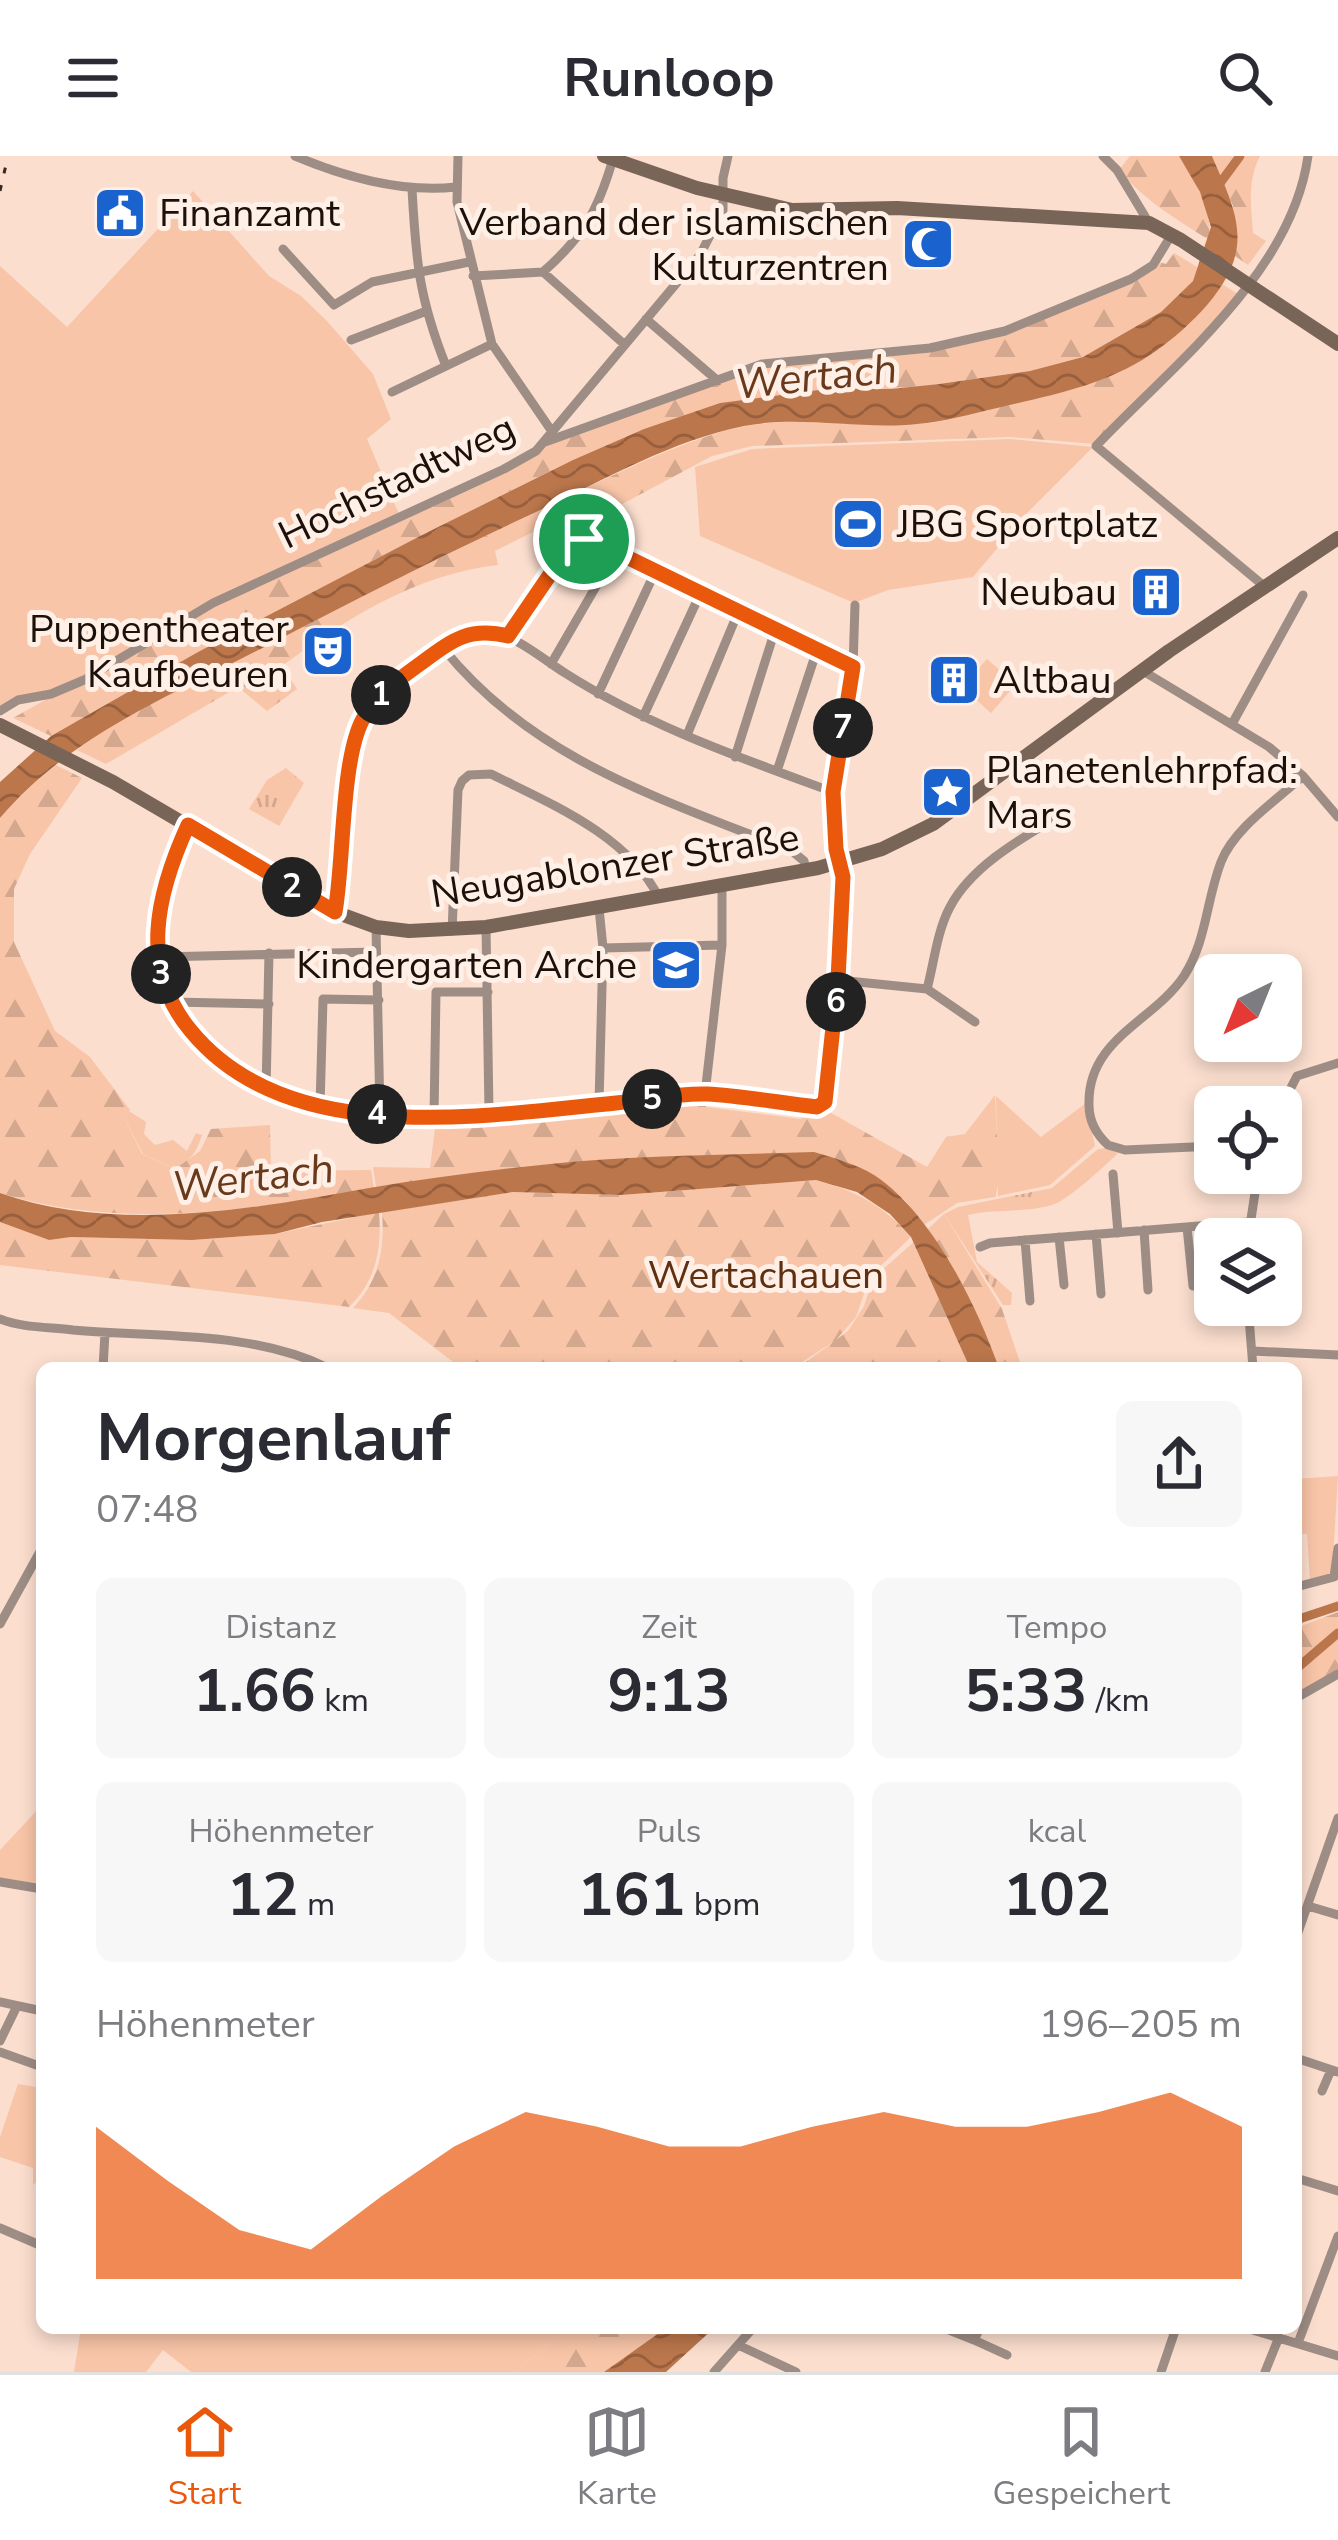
<!DOCTYPE html>
<html lang="de">
<meta charset="utf-8">
<style>
body{margin:0;font-family:"Nunito Sans",sans-serif;background:#f7f7f7;color:#2b2b33;height:100vh;display:flex;flex-direction:column;font-size:45px;white-space:nowrap}
*{box-sizing:border-box;margin:0}
p{font-size:39px;color:#7c7c81}
.icon{flex:none;width:66px;height:66px;fill:none;stroke:currentColor;stroke-width:2;stroke-linecap:round;stroke-linejoin:round}
.map{position:relative;flex:1;overflow:hidden}
.details{position:absolute;left:36px;top:1206px;width:1266px;height:972px;display:flex;flex-direction:column;background:#fff;border-radius:18px;box-shadow:0 6px 18px #0003}
.details>*{flex:none}
.needle{width:78px;rotate:223deg}
.fabs{position:absolute;left:1194px;top:798px;display:grid;gap:24px}
.fabs a{display:grid;place-items:center;width:108px;height:108px;border-radius:18px;background:#fff;box-shadow:0 6px 18px #0003;font-size:60px}
.pin{position:absolute;display:grid;place-items:center;width:102px;height:102px;color:#fff;margin:-51px;border:6px solid #fff;border-radius:50%;box-shadow:0 3px 12px #0007}
.km{position:absolute;width:60px;height:60px;margin:-30px;border-radius:50%;background:#222;color:#fff;font-size:33px;line-height:60px;text-align:center}
.round{display:grid;place-items:center;flex:none;width:126px;height:126px;border-radius:18px;background:#f7f7f7}
.head{display:flex;align-items:center;justify-content:space-between;height:204px;padding:0 60px}
h1{font-size:66px;font-weight:700;line-height:90px}
.stats{display:grid;grid-template-columns:repeat(3,1fr);gap:18px;height:204px;padding:12px 60px}
.stats div{display:grid;align-content:center;border-radius:18px;background:#f7f7f7;text-align:center}
.stats b{font-size:60px;font-weight:700}
.stats small{font-size:33px;font-weight:400}
.stats p{font-size:33px}
.chart{height:336px;padding:24px 60px}
.chart p{display:flex;justify-content:space-between}
.chart svg{width:100%;height:216px;margin-top:12px;fill:#ea580c;opacity:.7}
header{display:flex;justify-content:space-between;align-items:center;height:156px;padding:0 60px;background:#fff;font-size:54px;font-weight:700}
.menu{display:flex;justify-content:space-around;align-items:center;height:168px;border-top:3px solid #e1e1e2;background:#fff;font-size:33px;color:#7c7c81}
.menu a{display:grid;justify-items:center;gap:6px}
.menu .on{color:#ea580c}
.map>svg:first-child{display:block}
.grass{fill:#f8c5a8}
.forest{fill:url(#forest-firs)}
.park{fill:url(#park-tufts)}
.water{fill:url(#water-waves)}
.lines{fill:none;stroke-linecap:round;stroke-linejoin:round}
.canal{stroke:#bb764b;stroke-width:9}
.street{stroke:#9d8d85;stroke-width:9}
.secondary{stroke:#796458;stroke-width:14}
.rail{stroke:#382a22;stroke-width:3;stroke-dasharray:6 12;stroke-linecap:butt}
.route-casing{stroke:#fff;stroke-width:24}
.route{stroke:#ea580c;stroke-width:15}
.labels{text-anchor:middle;dominant-baseline:central;stroke-width:10;stroke-linejoin:round;paint-order:stroke}
.poi-label{font-size:39px;fill:#1c1009;stroke:#feefe7;text-anchor:start}
.street-label{font-size:39px;fill:#1c1009;stroke:#feefe7}
.park-label{font-size:39px;fill:#5f3010;stroke:#feefe7}
.water-label{font-size:42px;font-style:italic;fill:#69391b;stroke:#feefe7}
</style>
<header><svg class="icon" aria-label="menu" viewBox="0 0 24 24"><path d="M4 6h16M4 12h16M4 18h16"/></svg>Runloop<svg class="icon" aria-label="search" viewBox="0 0 24 24"><circle cx="10" cy="10" r="6"/><path d="M15 15l6 6"/></svg></header>
<div class="map">
<svg width="1338" height="2216" viewBox="0 0 1338 2216">
<defs>
<pattern id="forest-firs" width="22" height="20" patternUnits="userSpaceOnUse" patternTransform="scale(3)"><rect width="22" height="20" fill="#f8c5a8"/><path d="M5 1l3.5 6h-7zM16 11l3.5 6h-7z" fill="#d4a88f"/></pattern>
<pattern id="park-tufts" width="24" height="20" patternUnits="userSpaceOnUse" patternTransform="scale(3)"><rect width="24" height="20" fill="#f8c5a8"/><path d="M3 7l-1-3M5 7V3M7 7l1-3M15 17l-1-3M17 17v-4M19 17l1-3" fill="none" stroke="#d4a88f"/></pattern>
<pattern id="water-waves" width="16" height="10" patternUnits="userSpaceOnUse" patternTransform="scale(3)"><rect width="16" height="10" fill="#bb764b"/><path d="M0 5q4-4 8 0t8 0" fill="none" stroke="#975f3d"/></pattern>
</defs>
<rect width="100%" height="100%" fill="#fbdece"/>
<path class="grass" d="M 193,35 L 269,120 L 301,140 L 327,165 L 373,218 L 391,263 L 367,283 L 399,358 L 65,531 L 0,551 L 0,110 L 67,171 Z
M 1010,283 L 1093,291 L 1027,357 L 973,421 L 888,434 L 854,447 L 700,380 L 695,311 L 752,293 Z
M 987,503 L 1016,528 L 991,557 L 962,531 Z
M 996,940 L 1041,981 L 1086,947 L 1095,990 L 1050,1029 L 998,1040 Z
M 129,955 L 146,966 L 144,978 L 155,989 L 173,984 L 187,995 L 196,977 L 202,979 C 197,995 191,1005 175,1013 L 143,998 L 124,962 Z
M 1338,1320 L 1332,1420 L 1310,1426 L 1307,1378 L 1296,1378 L 1296,1323 Z
M 42,1649 L 42,1730 L 0,1723 L 0,1694 Z
M 18,1928 L 42,1932 L 42,2021 L 33,2029 L 33,2012 L 0,2001 L 0,1981 Z
M 81,2172 L 566,2172 L 516,2216 L 191,2216 L 163,2194 L 146,2216 L 74,2216 Z"/>
<path class="forest" d="M 1130,0 L 1179,0 C 1195,26 1213,53 1209,84 C 1176,63 1144,44 1119,14 Z
M 1212,0 L 1260,0 C 1247,25 1251,49 1253,77 L 1266,85 L 1248,109 L 1235,100 L 1233,50 Z
M 1174,97 L 1199,112 L 1193,125 L 1161,156 L 1083,201 L 1030,215 L 939,228 L 891,233 L 826,233 L 720,247 L 644,273 L 573,304 L 422,379 L 198,496 L 51,580 L 13,562 L 214,449 L 476,331 L 508,315 L 547,288 L 763,209 L 974,186 L 1159,106 L 1166,108 Z
M 1222,128 L 1238,138 L 1233,145 L 1096,288 L 1010,281 L 752,290 L 712,300 L 598,361 L 593,356 L 583,362 L 585,368 L 551,367 L 495,395 L 498,409 C 416,418 346,463 282,510 L 297,533 L 267,555 L 238,531 L 106,608 L 77,594 C 137,547 210,521 276,485 C 362,438 448,397 536,356 C 594,329 650,299 711,279 C 775,257 844,268 909,268 C 938,269 970,258 998,251 C 1100,228 1154,213 1222,128 Z
M 56,609 L 82,622 L 30,698 L 14,733 L 14,786 L 55,875 L 90,901 L 130,954 L 124,962 L 142,998 L 175,1013 L 200,995 L 211,973 L 270,969 L 271,1015 L 371,1014 L 374,1032 C 251,1054 122,1075 0,1037 L 0,662 L 25,632 Z
M 995,939 L 999,1026 L 995,1041 L 957,1047 L 924,1069 L 904,1043 L 711,999 L 552,1008 L 376,1031 L 373,1011 L 430,1012 L 436,964 L 478,961 L 481,971 L 506,969 L 508,960 L 706,942 L 706,951 L 801,963 L 803,953 L 824,953 L 927,1011 L 946,981 L 965,978 Z
M 816,1024 C 856,1035 883,1049 911,1081 L 870,1120 L 856,1161 L 836,1184 L 793,1212 L 461,1212 L 389,1157 L 353,1152 C 379,1125 385,1093 382,1056 L 513,1036 L 621,1039 Z
M 379,1056 C 382,1093 376,1125 349,1151 L 0,1109 L 0,1066 L 49,1084 L 71,1081 L 192,1084 L 275,1078 Z
M 944,1058 L 1002,1153 L 1022,1212 L 999,1212 L 961,1130 L 928,1073 Z
M 915,1085 L 970,1212 L 798,1212 L 848,1175 L 864,1150 L 873,1122 Z
M 1338,1456 L 1338,1514 L 1296,1539 L 1296,1472 Z
M 566,2172 L 666,2172 L 604,2216 L 516,2216 Z"/>
<path class="park" d="M 286,612 L 304,627 L 279,670 L 249,653 L 267,624 Z
M 1107,992 L 1118,997 C 1106,1009 1072,1040 1057,1047 C 1030,1058 996,1052 968,1059 L 977,1106 L 1012,1137 L 1011,1149 L 1003,1149 L 944,1058 L 958,1051 L 1052,1032 L 1098,993 Z"/>
<path class="water" d="M 1179,0 L 1212,0 C 1224,29 1243,63 1236,96 C 1229,135 1182,178 1150,199 C 1103,230 1051,239 997,252 C 971,258 943,266 917,268 C 859,274 801,259 744,270 C 670,285 602,325 534,357 C 445,398 360,441 274,486 C 177,537 72,577 0,662 L 0,626 L 51,580 L 198,496 L 422,379 L 573,304 L 644,273 L 720,247 L 826,233 L 891,233 L 939,228 L 1030,215 L 1083,201 L 1161,156 L 1193,125 L 1211,71 L 1200,36 Z
M 814,996 C 834,1002 856,1008 874,1019 C 932,1057 976,1148 999,1212 L 970,1212 L 911,1081 L 890,1058 L 857,1036 L 816,1024 L 621,1039 L 513,1036 L 322,1066 L 275,1078 L 192,1084 L 71,1081 L 49,1084 L 0,1066 L 0,1037 C 115,1078 253,1053 369,1032 C 429,1022 490,1014 550,1008 C 637,999 726,999 814,996 Z
M 666,2172 L 714,2172 L 666,2216 L 604,2216 Z"/>
<g class="lines">
<path class="canal" d="M 1215,34 L 1240,0
M 1296,1464 L 1338,1450
M 1296,1513 L 1338,1477"/>
<path class="street" d="M 295,0 C 345,21 402,37 456,31
M 458,0 L 457,46 L 492,188 L 553,277
M 1103,0 L 1117,14 L 1149,67
M 412,33 C 416,106 419,142 446,210
M 283,93 L 334,149 L 372,126 L 469,106
M 543,116 C 584,80 598,54 613,3
M 473,120 L 543,116 L 625,189
M 646,163 L 718,225
M 351,184 L 424,156
M 392,236 L 492,188
M 545,286 L 762,208 L 930,192 L 1005,175 L 1131,123 L 1153,109 L 1172,78
M 1264,430 L 1096,290 C 1173,209 1292,117 1308,0
M 443,492 C 534,605 663,643 792,695 L 804,705 L 806,714
M 551,508 L 616,396
M 853,511 L 855,449
M 1143,515 L 1269,591 L 1303,620 L 1338,661
M 598,538 L 656,414
M 0,555 L 18,544 L 51,538 L 84,524 L 213,447 L 504,313 L 536,295 L 700,99 L 723,54 L 723,22 L 728,0
M 643,561 L 701,436
M 1232,568 L 1303,439
M 687,579 L 739,454
M 735,601 L 776,471
M 777,615 L 817,494
M 188,669 C 158,737 138,811 190,875 C 266,967 387,962 495,956 C 562,952 629,945 695,939 C 737,935 782,958 822,949 L 838,824 L 843,721 L 837,693 L 833,636 L 853,511 L 771,468 L 584,383 L 575,382 L 508,480
M 599,752 L 603,792 L 599,948
M 335,756 C 346,697 340,631 358,574 C 369,542 450,474 484,475 C 514,477 541,502 565,517 C 648,570 741,602 833,636
M 376,771 L 380,958
M 486,771 L 489,956
M 452,775 L 458,634 L 462,625 L 469,619 L 491,618 C 551,648 628,679 659,742
M 603,792 L 722,789
M 159,801 L 376,796
M 838,824 L 927,833 L 975,866
M 927,833 C 934,807 937,775 950,751 C 971,711 1020,683 1057,661
M 172,846 L 269,848
M 266,934 L 269,797
M 705,938 L 722,789 L 722,730
M 320,951 L 323,843 L 379,844
M 1281,951 L 1297,920 L 1338,907
M 434,961 L 436,836 L 488,836
M 1215,990 L 1125,994 L 1108,989 C 1096,978 1089,965 1089,949 C 1087,883 1153,866 1184,820 C 1207,784 1206,745 1221,706 C 1234,672 1277,644 1303,620
M 1113,1018 L 1118,1077
M 1187,1071 L 1193,1130
M 1144,1074 L 1148,1134
M 1096,1078 L 1101,1138
M 1059,1081 L 1064,1129
M 1248,1083 L 1258,1017
M 1025,1084 L 1030,1145
M 980,1091 L 990,1087 L 1248,1066
M 1248,1149 L 1253,1212
M 0,1163 C 22,1172 50,1171 73,1174 C 156,1182 251,1174 328,1212
M 1252,1195 L 1338,1199
M 103,1212 L 105,1177
M 1296,1431 L 1334,1421 L 1338,1392
M 0,1468 L 42,1392
M 1296,1542 L 1338,1518
M 0,1726 L 42,1733
M 1308,1750 L 1338,1759
M 1296,1782 L 1338,1662
M 0,1846 L 42,1855
M 0,1885 L 17,1850
M 0,1896 L 42,1911
M 1296,1902 L 1338,1916
M 1322,1935 L 1331,1914
M 1296,2022 L 1338,2035
M 0,2072 L 42,2090
M 944,2172 L 974,2184 L 980,2172
M 1246,2172 L 1338,2200
M 974,2184 L 1007,2199
M 1298,2187 L 1338,2080
M 738,2189 L 796,2216
M 714,2216 L 753,2172
M 1161,2216 L 1176,2172
M 1265,2216 L 1279,2181"/>
<path class="secondary" d="M 604,0 L 697,32 L 792,54 L 897,52 L 1149,67 L 1181,84 L 1338,188
M 0,569 L 113,626 L 335,756 L 376,771 L 409,775 L 486,771 L 818,712 L 882,693 L 933,668 L 1169,495 L 1338,382"/>
<path class="rail" d="M 0,35 L 8,0"/>
</g>
<g class="lines">
<g class="route-casing">
<path id="route" d="M 575,382 L 606,391 L 853,511 L 833,636 L 836,693 L 843,721 L 838,824 L 825,946 L 817,951 C 781,947 743,940 707,938 C 677,937 646,944 616,947 C 482,960 288,993 191,875 C 138,812 157,737 188,669 L 335,756 C 344,707 341,603 363,563 C 376,538 402,521 424,505 C 454,483 470,471 508,480 Z"/>
</g>
<use href="#route" class="route"/>
</g>
<defs>
<g id="civic-square" transform="scale(2.7)"><rect x="-9" y="-9" width="18" height="18" rx="4" fill="#1a62cd" stroke="#feefe7"/><path d="M-.6-6.5H3V-4.5H.6V-3L4-1V1h2V6H-6V1h2V-1L-.6-3ZM-1.2 2.5V6h2.4V2.5Z" fill="#fff"/></g>
<g id="mosque-square" transform="scale(2.7)"><rect x="-9" y="-9" width="18" height="18" rx="4" fill="#1a62cd" stroke="#feefe7"/><path d="M3.5-4.9A6 6 0 1 0 3.5 4.9A5 5 0 1 1 3.5-4.9Z" fill="#fff"/></g>
<g id="stadium-square" transform="scale(2.7)"><rect x="-9" y="-9" width="18" height="18" rx="4" fill="#1a62cd" stroke="#feefe7"/><path d="M0-5a6.5 5 0 1 0 0 10a6.5 5 0 1 0 0-10ZM-3.5-1.8h7v3.6h-7Z" fill="#fff"/></g>
<g id="building-square" transform="scale(2.7)"><rect x="-9" y="-9" width="18" height="18" rx="4" fill="#1a62cd" stroke="#feefe7"/><path d="M-4-6H4V6H1V3H-1V6H-4ZM-2.5-4.3h1.7v1.8h-1.7ZM.8-4.3h1.7v1.8H.8ZM-2.5-1h1.7V.8h-1.7ZM.8-1h1.7V.8H.8Z" fill="#fff"/></g>
<g id="theatre-square" transform="scale(2.7)"><rect x="-9" y="-9" width="18" height="18" rx="4" fill="#1a62cd" stroke="#feefe7"/><path d="M-5-5.5Q0-4 5-5.5V0Q5 5 0 6Q-5 5-5 0ZM-3.3-2.5H-1v1.5H-3.3ZM1-2.5H3.3v1.5H1ZM-2.8 1Q0 5.5 2.8 1Z" fill="#fff"/></g>
<g id="sight-square" transform="scale(2.7)"><rect x="-9" y="-9" width="18" height="18" rx="4" fill="#1a62cd" stroke="#feefe7"/><path d="M0-6L1.8-2.2L6-1.7L2.9 1.2L3.7 5.4L0 3.3L-3.7 5.4L-2.9 1.2L-6-1.7L-1.8-2.2Z" fill="#fff"/></g>
<g id="school-square" transform="scale(2.7)"><rect x="-9" y="-9" width="18" height="18" rx="4" fill="#1a62cd" stroke="#feefe7"/><path d="M0-5L7-2L0 1L-7-2ZM-4 1L0 2.5L4 1V4Q0 6-4 4Z" fill="#fff"/></g>
</defs>
<g fill-rule="evenodd">
<use href="#civic-square" x="120" y="57"/>
<use href="#mosque-square" x="928" y="88"/>
<use href="#stadium-square" x="858" y="368"/>
<use href="#building-square" x="1156" y="436"/>
<use href="#theatre-square" x="328" y="495"/>
<use href="#building-square" x="954" y="524"/>
<use href="#sight-square" x="947" y="636"/>
<use href="#school-square" x="676" y="809"/>
</g>
<g class="labels">
<g class="poi-label">
<text x="159" y="57">Finanzamt</text>
<text x="889" y="66" text-anchor="end">Verband der islamischen<tspan x="889" dy="45">Kulturzentren</tspan></text>
<text x="897" y="368">JBG Sportplatz</text>
<text x="1117" y="436" text-anchor="end">Neubau</text>
<text x="289" y="473" text-anchor="end">Puppentheater<tspan x="289" dy="45">Kaufbeuren</tspan></text>
<text x="993" y="524">Altbau</text>
<text x="986" y="614">Planetenlehrpfad:<tspan x="986" dy="45">Mars</tspan></text>
<text x="637" y="809" text-anchor="end">Kindergarten Arche</text>
</g>
<g class="street-label">
<text transform="translate(397 326) rotate(-26)">Hochstadtweg</text>
<text transform="translate(615 710) rotate(-9)">Neugablonzer Straße</text>
</g>
<g class="park-label">
<text x="766" y="1119">Wertachauen</text>
</g>
<g class="water-label">
<text transform="translate(816 221) rotate(-6)">Wertach</text>
<text transform="translate(253 1022) rotate(-7)">Wertach</text>
</g>
</g>
</svg>
<div class="fabs">
<a><svg class="needle" viewBox="-14 -14 28 28"><path d="M0-13l5 13h-10z" fill="#e53935"/><path d="M0 13l5-13h-10z" fill="#7c7c81"/></svg></a>
<a><svg class="icon" aria-label="locate" viewBox="0 0 24 24"><circle cx="12" cy="12" r="6"/><path d="M12 2v4M12 18v4M2 12h4M18 12h4"/></svg></a>
<a><svg class="icon" aria-label="layers" viewBox="0 0 24 24"><path d="M12 4l9 5-9 5-9-5zM3 14l9 5 9-5"/></svg></a>
</div>
<div class="pin" style="left:584px;top:383px;background:#1e9e55"><svg class="icon" aria-label="arrive" viewBox="0 0 24 24"><path d="M6 21V4h12l-3 4 3 4H6"/></svg></div>
<b class="km" style="left:381px;top:539px">1</b>
<b class="km" style="left:292px;top:731px">2</b>
<b class="km" style="left:161px;top:818px">3</b>
<b class="km" style="left:377px;top:958px">4</b>
<b class="km" style="left:652px;top:943px">5</b>
<b class="km" style="left:836px;top:846px">6</b>
<b class="km" style="left:843px;top:572px">7</b>
<section class="details">
<div class="head"><div><h1>Morgenlauf</h1><p>07:48</p></div><a class="round"><svg class="icon" aria-label="share" viewBox="0 0 24 24"><path d="M12 15V3M7 8l5-5 5 5M5 13v7h14v-7"/></svg></a></div>
<div class="stats">
<div><p>Distanz</p><b>1.66<small> km</small></b></div>
<div><p>Zeit</p><b>9:13</b></div>
<div><p>Tempo</p><b>5:33<small> /km</small></b></div>
</div>
<div class="stats">
<div><p>Höhenmeter</p><b>12<small> m</small></b></div>
<div><p>Puls</p><b>161<small> bpm</small></b></div>
<div><p>kcal</p><b>102</b></div>
</div>
<div class="chart"><p><span>Höhenmeter</span>196–205 m</p>
<svg viewBox="0 0 160 44" preserveAspectRatio="none"><path d="M0 44V13L10 24L20 34L30 38L40 27L50 17L60 10L70 13L80 17L90 17L100 13L110 10L120 13L130 13L140 10L150 6L160 13V44z"/></svg>
</div>
</section>
</div>
<nav class="menu">
<a class="on"><svg class="icon" aria-label="home" viewBox="0 0 24 24"><path d="M3 11l9-7 9 7M6 9v11h12V9"/></svg>Start</a>
<a><svg class="icon" aria-label="map" viewBox="0 0 24 24"><path d="M3 6l6-2 6 2 6-2v14l-6 2-6-2-6 2zM9 4v14M15 6v14"/></svg>Karte</a>
<a><svg class="icon" aria-label="saved" viewBox="0 0 24 24"><path d="M7 4h10v16l-5-4-5 4z"/></svg>Gespeichert</a>
</nav>
